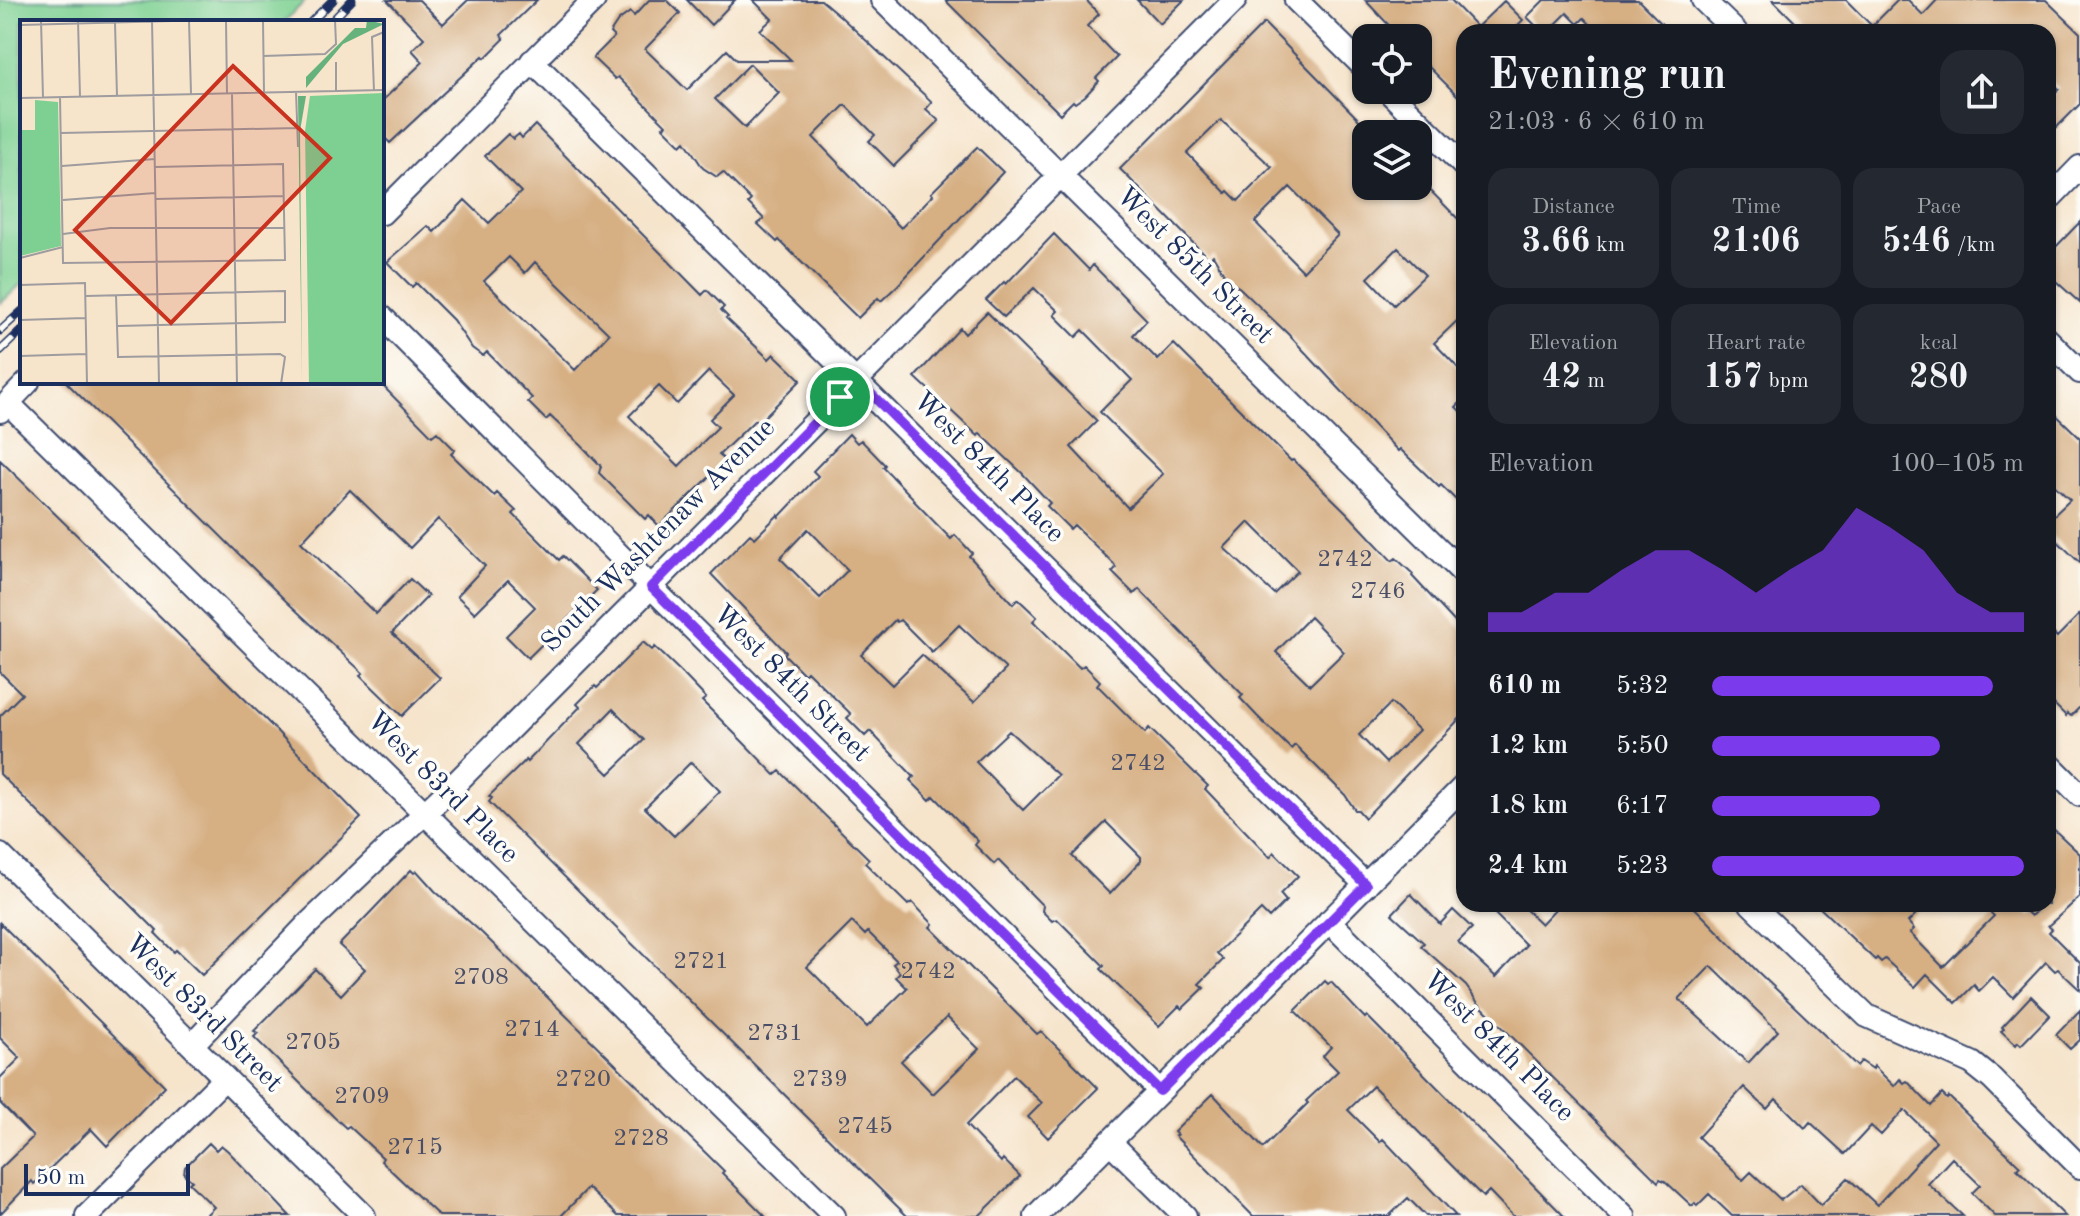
<!DOCTYPE html>
<meta charset="utf-8">
<style>
body{margin:0;font-family:"Old Standard TT",serif;background:#242831;color:#f1f3f6;height:100vh;display:flex;flex-direction:column;font-size:30px;white-space:nowrap}
*{box-sizing:border-box;margin:0}
p{font-size:26px;color:#9ea1a6}
.icon{flex:none;width:44px;height:44px;fill:none;stroke:currentColor;stroke-width:2;stroke-linecap:round;stroke-linejoin:round}
.map{position:relative;flex:1;overflow:hidden}
.details{position:absolute;left:1456px;top:24px;width:600px;height:888px;display:flex;flex-direction:column;background:#171b24;border-radius:24px;box-shadow:0 2px 6px #0004}
.details>*{flex:none}
.controls{position:absolute;left:1352px;top:24px;display:grid;gap:16px}
.controls a{display:grid;place-items:center;width:80px;height:80px;border-radius:16px;background:#171b24;box-shadow:0 2px 6px #0004;font-size:40px}
.scale{position:absolute;left:24px;bottom:20px;width:166px;box-sizing:border-box;padding-left:8px;border:4px solid #1b2f5e;border-top:0;font-size:22px;line-height:28px;white-space:nowrap;color:#1b2f5e;-webkit-text-stroke:6px #fdfcf7;paint-order:stroke}
.pin{position:absolute;display:grid;place-items:center;width:68px;height:68px;color:#fff;margin:-34px;border:4px solid #fff;border-radius:50%;box-shadow:0 2px 8px #0007}
.round{display:grid;place-items:center;flex:none;width:84px;height:84px;border-radius:24px;background:#242831}
.summary{display:flex;align-items:center;justify-content:space-between;height:136px;padding:0 32px}
h1{font-size:44px;font-weight:600;line-height:60px}
.metrics{display:grid;grid-template-columns:repeat(3,1fr);gap:12px;height:136px;padding:8px 32px}
.metrics div{display:grid;align-content:center;border-radius:20px;background:#242831;text-align:center}
.metrics b{font-size:34px;font-weight:600}
.metrics small{font-size:22px;font-weight:400}
.metrics p{font-size:22px}
.chart{height:224px;padding:16px 32px}
.chart p{display:flex;justify-content:space-between}
.chart svg{width:100%;height:144px;margin-top:8px;fill:#7c3aed;opacity:.7}
ul{padding:0 32px;list-style:none;font-size:26px}
li{display:grid;grid-template-columns:128px 96px 1fr;align-items:center;height:60px}
li i{height:20px;border-radius:10px;background:#7c3aed}
.map>svg:first-child{display:block}
.green{fill:#7dd092;stroke:#4c8078;stroke-width:2}
.building{fill:#d6af83;fill-rule:evenodd}
.lines{fill:none;stroke-linecap:round;stroke-linejoin:round}
.minor-casing{stroke:#3c4a6e;stroke-width:26}
.minor{stroke:#fff;stroke-width:22}
.rail-casing{stroke:#1b2f5e;stroke-width:9}
.rail{stroke:#fdfcf7;stroke-width:6;stroke-dasharray:18;stroke-linecap:butt}
.route-casing{stroke:#fff;stroke-width:16}
.route{stroke:#7c3aed;stroke-width:10}
.labels{text-anchor:middle;dominant-baseline:central;stroke-width:7;stroke-linejoin:round;paint-order:stroke}
.number-label{font-size:24px;fill:#4a4f67}
.street-label{font-size:28px;fill:#1b2f5e;stroke:#fdfcf7}
.inset-road{fill:none;stroke:#9e9c9f;stroke-width:2}
.view{fill:#c8321e;fill-opacity:0.15;stroke:#c8321e;stroke-width:4}
.inset-edge{fill:none;stroke:#1b2f5e;stroke-width:4}
</style>
<div class="map">
<svg width="2080" height="1216" viewBox="0 0 2080 1216">
<rect width="100%" height="100%" fill="#fdfcf7"/>
<filter id="ink" filterUnits="userSpaceOnUse"><feTurbulence type="fractalNoise" baseFrequency=".0125" numOctaves="2"/><feDisplacementMap in="SourceGraphic" scale="16" xChannelSelector="R" yChannelSelector="G"/><feConvolveMatrix kernelMatrix="1 2 1 2 8 2 1 2 1" color-interpolation-filters="sRGB"/></filter>
<filter id="wash" filterUnits="userSpaceOnUse"><feTurbulence type="fractalNoise" baseFrequency=".006" numOctaves="4" result="noise"/><feDisplacementMap in="SourceGraphic" scale="32" xChannelSelector="R" yChannelSelector="G"/><feGaussianBlur stdDeviation="1.8" result="paint"/><feColorMatrix in="noise" values="0 0 0 0 0 0 0 0 0 0 0 0 0 0 0 0 0 1.4 0 .05"/><feComposite in="paint" operator="in"/></filter>
<g filter="url(#wash)">
<rect width="100%" height="100%" fill="#f6e4cb"/>
<path class="green" d="M 0,0 L 306,0 L 284,22 L 22,22 L 22,283 L 0,304 Z"/>
<g id="blocks">
<path class="building" d="M 387,0 L 419,0 L 443,24 L 468,0 L 537,0 L 501,35 L 504,39 L 485,58 L 483,56 L 390,143 L 382,135 L 382,101 L 423,62 L 412,50 L 424,38 Z
M 649,0 L 667,0 L 680,13 L 645,49 L 687,90 L 727,50 L 737,60 L 791,60 L 760,30 L 772,19 L 753,0 L 821,0 L 840,16 L 932,102 L 926,109 L 939,121 L 894,166 L 869,141 L 875,135 L 845,105 L 813,137 L 901,228 L 933,195 L 931,193 L 977,147 L 1003,172 L 898,285 L 881,301 L 878,298 L 858,318 L 779,240 L 777,242 L 758,224 L 764,219 L 748,203 L 751,200 L 723,172 L 717,177 L 703,168 L 685,141 L 681,145 L 663,127 L 666,125 L 618,77 L 615,79 L 593,58 L 614,37 L 610,33 L 618,21 L 630,12 L 634,16 ZM 750,64 L 779,93 L 745,128 L 715,99 Z
M 687,0 L 735,0 L 711,25 Z
M 945,0 L 1086,0 L 1099,14 L 1087,26 L 1117,57 L 1096,78 L 1099,81 L 1085,96 L 1075,103 L 1073,101 L 1060,114 Z
M 1137,0 L 1184,0 L 1160,24 Z
M 1365,0 L 1451,0 L 1477,27 L 1504,1 L 1523,20 L 1511,32 L 1464,32 L 1464,102 L 1418,56 L 1418,38 L 1401,38 Z
M 1544,0 L 1638,0 L 1670,32 L 1598,32 L 1584,18 L 1578,24 L 1567,13 L 1548,32 L 1542,32 L 1527,17 Z
M 1773,0 L 1846,0 L 1872,26 L 1898,0 L 1908,0 L 1923,15 L 1937,0 L 2046,0 L 2080,33 L 2080,104 L 2048,136 L 2048,100 L 2059,89 L 2048,77 L 2048,32 L 1805,32 Z
M 1264,23 L 1366,127 L 1366,186 L 1418,186 L 1418,178 L 1464,225 L 1464,314 L 1434,343 L 1464,374 L 1464,399 L 1456,407 L 1464,415 L 1464,508 L 1441,485 L 1439,487 L 1400,449 L 1398,451 L 1288,334 L 1240,288 L 1227,279 L 1213,255 L 1209,259 L 1120,169 ZM 1221,120 L 1272,167 L 1238,201 L 1228,191 L 1226,193 L 1187,153 ZM 1290,187 L 1338,235 L 1303,271 L 1255,222 ZM 1398,248 L 1425,275 L 1394,305 L 1368,278 Z
M 535,125 L 702,295 L 707,290 L 724,307 L 721,310 L 728,317 L 726,318 L 769,359 L 774,354 L 801,380 L 758,423 L 755,420 L 719,455 L 726,461 L 659,526 L 649,515 L 645,519 L 599,473 L 601,466 L 582,446 L 550,416 L 546,420 L 528,402 L 532,398 L 487,352 L 483,356 L 472,348 L 453,320 L 416,283 L 412,287 L 387,262 L 428,226 L 434,232 L 465,200 L 489,223 L 521,192 L 485,156 L 508,134 L 513,139 L 519,134 L 522,138 ZM 509,257 L 525,273 L 535,262 L 609,334 L 575,370 L 484,281 ZM 709,371 L 734,395 L 710,419 L 718,427 L 679,466 L 629,416 L 659,386 L 677,404 Z
M 2080,222 L 2080,303 L 2048,274 L 2048,255 Z
M 1054,234 L 1089,270 L 1093,265 L 1147,320 L 1133,335 L 1158,360 L 1174,344 L 1291,461 L 1293,460 L 1347,513 L 1392,561 L 1396,558 L 1413,574 L 1412,576 L 1464,632 L 1464,714 L 1365,818 L 1358,810 L 1355,810 L 1345,795 L 1295,745 L 1291,749 L 1257,716 L 1240,698 L 1243,695 L 1139,589 L 1134,594 L 1112,572 L 1116,568 L 1114,564 L 1074,525 L 1070,529 L 1047,506 L 1050,503 L 1022,473 L 980,433 L 978,436 L 915,377 L 960,328 L 965,334 L 987,312 L 1097,421 L 1071,447 L 1128,508 L 1163,474 L 1100,412 L 1132,380 L 1083,330 L 1076,337 L 1054,315 L 1058,311 L 1034,288 L 1004,317 L 986,300 L 1004,282 L 1006,284 ZM 1249,522 L 1298,571 L 1274,594 L 1224,548 ZM 1310,617 L 1344,652 L 1310,685 L 1276,652 ZM 1391,703 L 1419,730 L 1386,763 L 1359,735 Z
M 66,382 L 379,382 L 432,436 L 437,432 L 455,450 L 451,454 L 494,496 L 497,493 L 516,511 L 513,514 L 559,560 L 563,556 L 597,590 L 528,658 L 506,636 L 535,607 L 508,580 L 475,613 L 457,596 L 485,566 L 438,519 L 410,548 L 350,490 L 301,542 L 376,614 L 410,579 L 428,596 L 392,633 L 440,678 L 402,716 L 360,675 L 363,673 L 286,601 Z
M 2048,407 L 2080,438 L 2080,563 L 2048,532 L 2048,521 L 2070,500 L 2048,479 Z
M 849,434 L 857,443 L 861,440 L 885,465 L 883,467 L 915,500 L 914,501 L 951,539 L 955,535 L 972,553 L 969,556 L 1013,604 L 1018,599 L 1037,617 L 1033,621 L 1080,668 L 1084,665 L 1100,681 L 1097,685 L 1145,733 L 1149,728 L 1208,786 L 1205,789 L 1270,857 L 1274,852 L 1298,876 L 1280,894 L 1286,901 L 1269,918 L 1261,910 L 1217,953 L 1223,960 L 1199,984 L 1204,988 L 1182,1009 L 1179,1006 L 1159,1026 L 1101,969 L 1104,966 L 1057,919 L 1052,921 L 1042,911 L 1043,906 L 998,860 L 994,864 L 975,845 L 978,841 L 934,796 L 930,800 L 910,780 L 914,777 L 870,731 L 865,736 L 847,718 L 851,714 L 807,671 L 804,674 L 784,654 L 786,652 L 711,574 L 750,534 L 755,538 L 778,515 L 779,517 L 818,476 L 813,471 ZM 808,529 L 848,570 L 820,598 L 780,558 ZM 895,620 L 897,622 L 900,620 L 932,652 L 959,625 L 1006,669 L 974,702 L 922,655 L 892,685 L 861,655 ZM 1009,731 L 1058,775 L 1023,810 L 976,762 ZM 1106,822 L 1141,857 L 1141,861 L 1110,894 L 1072,856 Z
M 0,460 L 266,720 L 361,818 L 202,975 L 176,950 L 174,952 L 155,933 L 157,931 L 0,774 L 0,716 L 22,694 L 0,672 Z
M 2080,614 L 2080,707 L 2071,716 L 2067,713 L 2066,716 L 2048,698 L 2048,628 L 2057,637 Z
M 643,642 L 652,650 L 655,647 L 680,671 L 706,698 L 702,701 L 743,742 L 775,775 L 780,771 L 869,859 L 865,863 L 908,905 L 912,902 L 933,924 L 930,927 L 1037,1034 L 1041,1031 L 1098,1088 L 1048,1138 L 1028,1117 L 1042,1103 L 1014,1076 L 966,1125 L 1001,1162 L 1003,1159 L 1020,1176 L 979,1216 L 907,1216 L 489,802 L 492,798 L 489,796 L 526,760 L 527,762 L 580,707 L 577,704 L 595,686 L 597,688 ZM 613,709 L 644,740 L 609,774 L 579,744 ZM 691,762 L 720,791 L 674,836 L 645,808 ZM 852,922 L 865,935 L 868,932 L 897,961 L 893,964 L 900,973 L 896,977 L 907,988 L 867,1027 L 807,967 ZM 947,1017 L 979,1049 L 933,1094 L 901,1061 Z
M 2048,824 L 2080,854 L 2080,897 L 2048,926 L 2052,929 L 2049,932 L 2080,963 L 2080,990 L 2058,969 L 2055,971 L 2046,962 L 2013,997 L 1993,977 L 1979,991 L 1974,985 L 1956,1003 L 1927,974 L 1915,987 L 1885,959 L 1881,962 L 1877,958 L 1875,960 L 1816,904 L 1926,904 L 1908,922 L 1914,929 L 1910,933 L 1943,967 L 1994,916 L 1982,904 L 2018,904 L 2031,916 L 2043,904 L 2048,904 Z
M 411,870 L 414,873 L 417,871 L 435,891 L 482,933 L 724,1171 L 722,1173 L 765,1216 L 618,1216 L 588,1188 L 561,1216 L 439,1216 L 381,1161 L 383,1158 L 349,1126 L 346,1128 L 334,1117 L 254,1037 L 258,1033 L 254,1031 L 315,969 L 341,995 L 365,969 L 339,945 Z
M 1411,894 L 1440,924 L 1453,910 L 1472,928 L 1458,942 L 1496,977 L 1526,945 L 1494,913 L 1503,904 L 1520,904 L 1541,924 L 1560,904 L 1691,904 L 1758,972 L 1857,1066 L 1861,1061 L 1873,1069 L 1874,1066 L 1894,1086 L 1900,1079 L 1904,1083 L 1907,1081 L 1931,1106 L 1942,1094 L 1947,1099 L 1949,1097 L 2020,1166 L 2017,1169 L 2065,1216 L 1995,1216 L 1972,1193 L 1980,1185 L 1952,1158 L 1928,1184 L 1963,1216 L 1732,1216 L 1709,1194 L 1697,1206 L 1695,1203 L 1692,1206 L 1665,1181 L 1660,1179 L 1658,1182 L 1478,1003 L 1466,986 L 1421,946 L 1424,943 L 1392,914 ZM 1711,966 L 1778,1031 L 1748,1063 L 1679,999 ZM 1744,1087 L 1767,1109 L 1776,1099 L 1805,1128 L 1810,1122 L 1845,1154 L 1871,1126 L 1881,1135 L 1904,1110 L 1936,1141 L 1877,1205 L 1848,1178 L 1821,1205 L 1801,1184 L 1781,1200 L 1751,1172 L 1743,1180 L 1698,1137 Z
M 0,923 L 165,1086 L 107,1146 L 91,1129 L 34,1184 L 32,1181 L 0,1214 L 0,1169 L 33,1137 L 0,1103 L 0,1078 L 20,1058 L 0,1038 Z
M 1325,981 L 1328,984 L 1331,982 L 1359,1012 L 1365,1018 L 1367,1016 L 1564,1216 L 1513,1216 L 1489,1191 L 1483,1197 L 1373,1086 L 1348,1110 L 1380,1142 L 1383,1139 L 1456,1216 L 1426,1216 L 1408,1198 L 1389,1216 L 1253,1216 L 1175,1136 L 1177,1135 L 1174,1132 L 1213,1094 L 1263,1148 L 1308,1103 L 1306,1101 L 1338,1071 L 1323,1056 L 1331,1047 L 1295,1011 Z
M 2031,996 L 2050,1015 L 2021,1045 L 2018,1042 L 2016,1045 L 2001,1031 L 2004,1029 L 2002,1027 Z
M 2080,1010 L 2080,1040 L 2070,1049 L 2056,1035 Z
M 209,1143 L 216,1150 L 221,1145 L 228,1151 L 290,1216 L 205,1216 L 214,1207 L 189,1183 L 192,1181 L 184,1174 L 185,1167 Z"/>
</g>
</g>
<g filter="url(#ink)">
<use href="#blocks" fill-opacity="0" stroke="#3c4a6e" stroke-width="2"/>
<g class="lines">
<g class="minor-casing">
<path id="minor" d="M 882,0 L 1464,574
M 1296,0 L 1366,69
M 1703,0 L 1736,32
M 532,61 L 1366,885
M 1387,90 L 1464,166
M 2048,200 L 2080,167
M 382,213 L 594,0
M 382,317 L 651,587 L 1160,1091
M 2048,340 L 2080,372
M 8,403 L 834,1216
M 0,411 L 28,382
M 2048,763 L 2080,795
M 0,855 L 364,1216
M 1751,904 L 1867,1016 L 1972,1063 L 1992,1079 L 2080,1167
M 1329,921 L 1624,1216
M 192,1045 L 307,925 L 447,792 L 1235,0
M 1110,1142 L 1185,1216
M 87,1216 L 225,1078
M 1036,1216 L 1464,786"/>
</g>
<use href="#minor" class="minor"/>
<g class="rail-casing">
<path id="rail" d="M 311,22 L 333,0
M 331,22 L 352,0
M 0,331 L 22,311
M 0,351 L 22,330"/>
</g>
<use href="#rail" class="rail"/>
</g>
</g>
<g class="lines" filter="url(#ink)">
<g class="route-casing">
<path id="route" d="M 857,380 L 1366,885 L 1160,1091 L 651,587 Z"/>
</g>
<use href="#route" class="route"/>
</g>
<g class="labels">
<g class="number-label">
<text x="1345" y="560">2742</text>
<text x="1378" y="592">2746</text>
<text x="1138" y="764">2742</text>
<text x="701" y="962">2721</text>
<text x="928" y="972">2742</text>
<text x="481" y="978">2708</text>
<text x="532" y="1030">2714</text>
<text x="775" y="1034">2731</text>
<text x="313" y="1043">2705</text>
<text x="583" y="1080">2720</text>
<text x="820" y="1080">2739</text>
<text x="362" y="1097">2709</text>
<text x="865" y="1127">2745</text>
<text x="641" y="1139">2728</text>
<text x="415" y="1148">2715</text>
</g>
<g class="street-label">
<text transform="translate(1194 266) rotate(45)">West 85th Street</text>
<text transform="translate(988 468) rotate(45)">West 84th Place</text>
<text transform="translate(659 536) rotate(-45)">South Washtenaw Avenue</text>
<text transform="translate(791 684) rotate(45)">West 84th Street</text>
<text transform="translate(442 788) rotate(45)">West 83rd Place</text>
<text transform="translate(203 1014) rotate(45)">West 83rd Street</text>
<text transform="translate(1498 1047) rotate(45)">West 84th Place</text>
</g>
</g>
<g transform="translate(20 20)">
<rect width="364" height="364" fill="#f6e4cb"/>
<path d="M 364,73 L 364,364 L 289,364 L 285,111 L 290,76 ZM 15,80 L 38,82 L 41,226 L 0,236 L 0,110 L 15,110 Z" fill="#7dd092"/>
<path d="M 347,0 L 364,4 L 323,24 L 286,68 L 286,57 L 335,8 L 346,8 ZM 278,76 L 286,76 L 280,111 L 282,363 Z" fill="#66b27c"/>
<path class="inset-road" d="M 21,0 L 23,78M 58,0 L 60,77M 132,0 L 139,364M 169,0 L 171,74M 206,0 L 207,74M 243,0 L 244,73M 95,3 L 97,76M 0,5 L 190,0M 243,36 L 305,34 L 316,24 L 315,0M 316,42 L 316,72M 354,71 L 352,17 L 364,12M 276,72 L 278,127M 212,74 L 217,364M 40,77 L 43,243 L 265,240 L 263,144 L 135,147M 0,78 L 364,70M 41,113 L 277,108M 42,146 L 135,139M 135,179 L 264,176M 43,180 L 135,173M 43,214 L 90,208 L 265,208M 0,238 L 43,227M 0,265 L 65,263 L 67,364M 96,275 L 98,337 L 260,334 L 265,337 L 261,364M 66,276 L 265,271 L 265,302 L 97,306M 0,300 L 65,298M 0,336 L 66,334"/>
<path class="view" d="M 213,46 L 310,138 L 151,303 L 55,210 Z"/>
<rect width="364" height="364" class="inset-edge"/>
</g>
</svg>
<div class="controls">
<a><svg class="icon" aria-label="locate" viewBox="0 0 24 24"><circle cx="12" cy="12" r="6"/><path d="M12 2v4M12 18v4M2 12h4M18 12h4"/></svg></a>
<a><svg class="icon" aria-label="layers" viewBox="0 0 24 24"><path d="M12 4l9 5-9 5-9-5zM3 14l9 5 9-5"/></svg></a>
</div>
<div class="scale">50 m</div>
<div class="pin" style="left:840px;top:397px;background:#1e9e55"><svg class="icon" aria-label="arrive" viewBox="0 0 24 24"><path d="M6 21V4h12l-3 4 3 4H6"/></svg></div>
<section class="details">
<div class="summary"><div><h1>Evening run</h1><p>21:03 · 6 × 610 m</p></div><a class="round"><svg class="icon" aria-label="share" viewBox="0 0 24 24"><path d="M12 15V3M7 8l5-5 5 5M5 13v7h14v-7"/></svg></a></div>
<div class="metrics">
<div><p>Distance</p><b>3.66<small> km</small></b></div>
<div><p>Time</p><b>21:06</b></div>
<div><p>Pace</p><b>5:46<small> /km</small></b></div>
</div>
<div class="metrics">
<div><p>Elevation</p><b>42<small> m</small></b></div>
<div><p>Heart rate</p><b>157<small> bpm</small></b></div>
<div><p>kcal</p><b>280</b></div>
</div>
<div class="chart"><p><span>Elevation</span>100–105 m</p>
<svg viewBox="0 0 160 44" preserveAspectRatio="none"><path d="M0 44V38L10 38L20 32L30 32L40 25L50 19L60 19L70 25L80 32L90 25L100 19L110 6L120 12L130 19L140 32L150 38L160 38V44z"/></svg>
</div>
<ul>
<li><b>610 m</b>5:32<i style="width:90%"></i></li>
<li><b>1.2 km</b>5:50<i style="width:73%"></i></li>
<li><b>1.8 km</b>6:17<i style="width:54%"></i></li>
<li><b>2.4 km</b>5:23<i style="width:100%"></i></li>
</ul>
</section>
</div>
